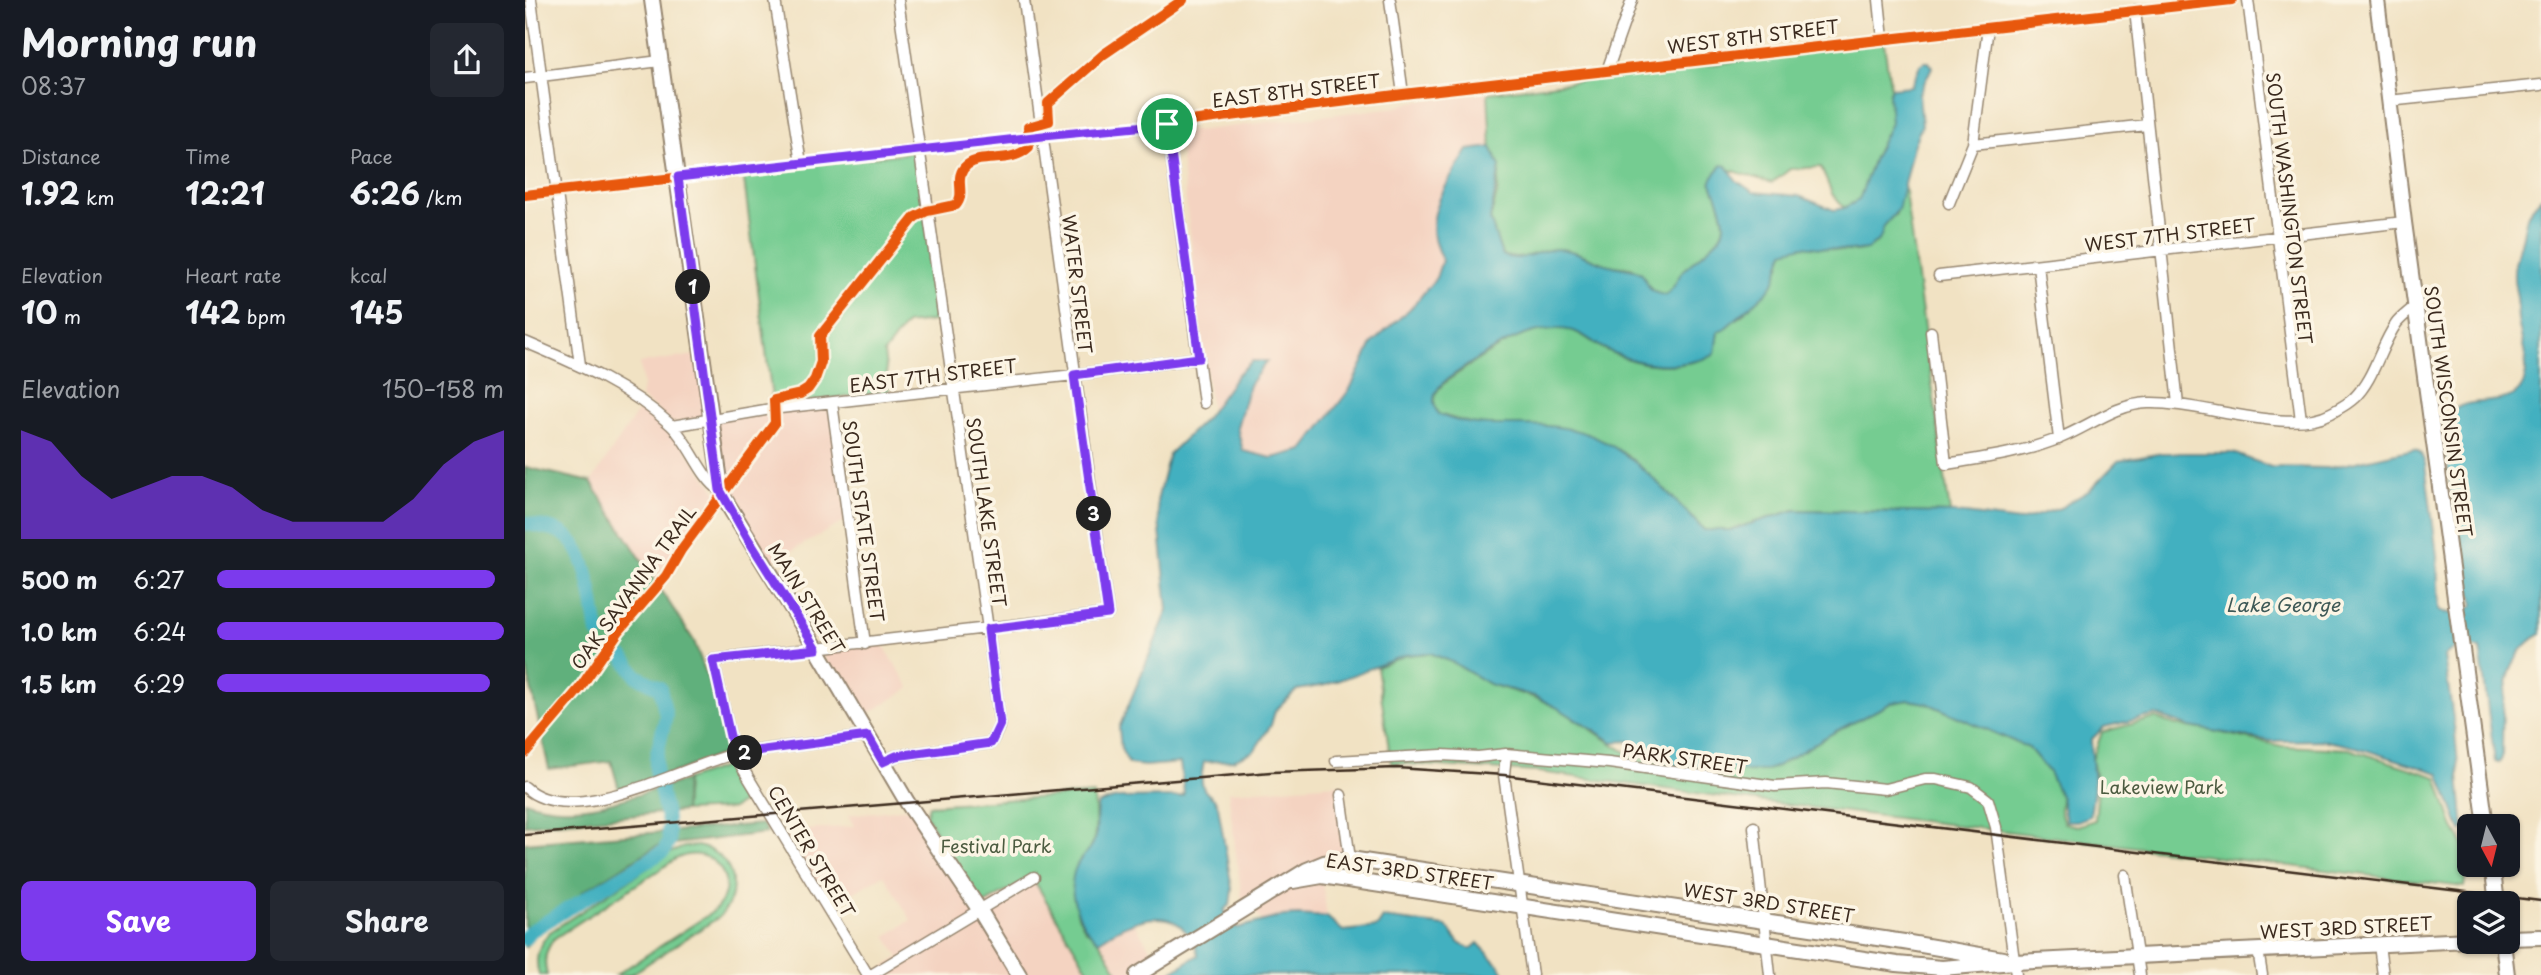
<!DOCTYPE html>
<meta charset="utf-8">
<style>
body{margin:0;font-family:"Playpen Sans",sans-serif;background:#242831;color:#f1f3f6;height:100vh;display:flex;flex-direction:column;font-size:26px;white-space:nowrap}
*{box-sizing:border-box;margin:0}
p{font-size:23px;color:#9ea1a6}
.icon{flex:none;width:38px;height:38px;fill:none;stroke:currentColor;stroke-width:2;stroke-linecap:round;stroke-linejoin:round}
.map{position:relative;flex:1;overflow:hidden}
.panel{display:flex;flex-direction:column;background:#171b24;width:525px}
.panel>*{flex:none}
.needle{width:46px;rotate:173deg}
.controls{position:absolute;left:1932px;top:814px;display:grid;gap:14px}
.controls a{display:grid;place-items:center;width:63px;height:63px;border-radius:10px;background:#171b24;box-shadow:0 2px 5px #0004;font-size:35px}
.pin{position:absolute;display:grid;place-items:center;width:60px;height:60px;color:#fff;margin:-30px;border:4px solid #fff;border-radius:50%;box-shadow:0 2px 7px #0007}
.km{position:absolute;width:35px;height:35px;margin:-18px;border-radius:50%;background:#222;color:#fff;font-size:19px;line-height:35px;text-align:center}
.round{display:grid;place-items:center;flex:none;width:74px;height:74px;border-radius:10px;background:#242831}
.summary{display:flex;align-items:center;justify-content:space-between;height:119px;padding:0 21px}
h1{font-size:38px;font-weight:700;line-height:52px}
.metrics{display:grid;grid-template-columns:repeat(3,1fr);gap:10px;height:119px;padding:7px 21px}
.metrics div{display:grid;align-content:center}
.metrics b{font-size:30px;font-weight:700}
.metrics small{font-size:19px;font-weight:400}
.metrics p{font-size:19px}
.chart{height:196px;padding:14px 21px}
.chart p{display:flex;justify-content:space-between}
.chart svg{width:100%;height:126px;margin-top:7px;fill:#7c3aed;opacity:.7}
.button{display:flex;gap:14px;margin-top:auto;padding:14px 21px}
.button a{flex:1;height:80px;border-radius:10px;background:#7c3aed;color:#fff;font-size:28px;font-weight:700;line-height:80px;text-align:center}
.button a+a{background:#242831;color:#f1f3f6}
ul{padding:0 21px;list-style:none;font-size:23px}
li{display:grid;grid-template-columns:112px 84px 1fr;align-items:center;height:52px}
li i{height:18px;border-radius:9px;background:#7c3aed}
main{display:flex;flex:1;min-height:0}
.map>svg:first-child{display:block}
.built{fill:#f4d3c1}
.green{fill:#75cc91;stroke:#587b58;stroke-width:2}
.forest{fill:#60b07b;stroke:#4e6d4c;stroke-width:2}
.water{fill:#43b0c0;stroke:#3f6d6f;stroke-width:2}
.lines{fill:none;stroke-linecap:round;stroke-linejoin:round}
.river{stroke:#43b0c0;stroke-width:14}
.street-casing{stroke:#968670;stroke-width:13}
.secondary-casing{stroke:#968670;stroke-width:18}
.street{stroke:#fff;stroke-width:10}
.secondary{stroke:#fff;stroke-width:14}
.rail{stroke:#3b2a1e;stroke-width:2.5}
.cycleway-casing{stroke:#fcf5e5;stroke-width:15}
.cycleway{stroke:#e8590c;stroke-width:10}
.route-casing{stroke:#fff;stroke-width:14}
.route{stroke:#7c3aed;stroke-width:9}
.labels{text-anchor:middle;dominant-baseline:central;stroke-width:7;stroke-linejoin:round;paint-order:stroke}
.street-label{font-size:18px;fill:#3b2a1e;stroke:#fcf5e5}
.park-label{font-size:18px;fill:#4c5b40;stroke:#fcf5e5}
.water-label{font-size:19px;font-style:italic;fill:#3e5957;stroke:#fcf5e5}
</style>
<main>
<section class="panel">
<div class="summary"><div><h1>Morning run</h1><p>08:37</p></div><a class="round"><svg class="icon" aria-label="share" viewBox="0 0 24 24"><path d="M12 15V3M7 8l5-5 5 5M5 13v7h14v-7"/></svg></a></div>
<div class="metrics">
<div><p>Distance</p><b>1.92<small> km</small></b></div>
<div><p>Time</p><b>12:21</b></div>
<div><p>Pace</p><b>6:26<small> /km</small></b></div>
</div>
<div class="metrics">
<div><p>Elevation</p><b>10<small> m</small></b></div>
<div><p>Heart rate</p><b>142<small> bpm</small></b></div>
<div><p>kcal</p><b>145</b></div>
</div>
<div class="chart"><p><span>Elevation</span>150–158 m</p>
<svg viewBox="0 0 160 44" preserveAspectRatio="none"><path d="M0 44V6L10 10L20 22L30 30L40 26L50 22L60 22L70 26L80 34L90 38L100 38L110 38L120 38L130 30L140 18L150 10L160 6V44z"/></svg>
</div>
<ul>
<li><b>500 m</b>6:27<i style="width:97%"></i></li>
<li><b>1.0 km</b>6:24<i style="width:100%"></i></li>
<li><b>1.5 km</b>6:29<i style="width:95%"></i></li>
</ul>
<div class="button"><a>Save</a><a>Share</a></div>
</section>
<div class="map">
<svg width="2016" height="975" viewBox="0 0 2016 975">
<rect width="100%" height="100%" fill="#fcf5e5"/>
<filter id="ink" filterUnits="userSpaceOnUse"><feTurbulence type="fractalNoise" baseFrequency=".0143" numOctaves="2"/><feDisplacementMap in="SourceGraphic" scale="14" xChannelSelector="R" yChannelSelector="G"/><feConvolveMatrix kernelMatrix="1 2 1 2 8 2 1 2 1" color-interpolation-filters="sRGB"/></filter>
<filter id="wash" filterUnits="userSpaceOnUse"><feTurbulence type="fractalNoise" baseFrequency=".00686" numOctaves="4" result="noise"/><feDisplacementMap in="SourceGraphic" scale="28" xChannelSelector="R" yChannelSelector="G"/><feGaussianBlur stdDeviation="1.57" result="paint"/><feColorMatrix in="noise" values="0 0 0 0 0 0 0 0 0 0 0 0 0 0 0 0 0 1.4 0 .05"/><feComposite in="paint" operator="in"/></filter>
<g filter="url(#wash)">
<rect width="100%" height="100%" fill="#f1e2c3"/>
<path class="built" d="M 963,93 L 966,147 L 943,150 L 909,239 L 917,260 L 909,281 L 888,306 L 848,342 L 825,389 L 778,450 L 747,458 L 718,451 L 712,428 L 724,385 L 741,361 L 727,361 L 713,374 L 686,411 L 653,133 L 872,107 L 887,102 Z
M 172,355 L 184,417 L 147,423 L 116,397 L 118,385 L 115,363 Z
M 116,403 L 145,427 L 194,495 L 129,580 L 66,482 L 115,408 Z
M 305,405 L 322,520 L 241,565 L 199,495 L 253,425 L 252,411 Z
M 248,411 L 249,421 L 196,491 L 188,420 Z
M 357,643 L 385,688 L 335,719 L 294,650 Z
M 813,784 L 823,858 L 718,907 L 703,792 Z
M 385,808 L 493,975 L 348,975 L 374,957 L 361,936 L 386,920 L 359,875 L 303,907 L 257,832 L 329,826 L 323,815 Z
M 507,876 L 566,975 L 496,975 L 454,907 Z
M 797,878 L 802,917 L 758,916 L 737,921 L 726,905 L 749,891 Z
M 608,921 L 633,961 L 610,975 L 595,975 L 574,941 Z"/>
<path class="green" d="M 1359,42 L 1425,513 L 1270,510 L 1205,530 L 1179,530 L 1101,454 L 998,426 L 950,425 L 913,414 C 903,396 914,386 929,376 C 957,357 989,333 1024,329 C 1050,326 1057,336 1077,348 C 1111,366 1155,373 1190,353 L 1193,331 L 1217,315 L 1254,269 L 1259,251 C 1286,235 1323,264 1350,244 C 1357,238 1355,232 1359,225 C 1362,221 1367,217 1371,214 L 1361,133 L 1349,158 L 1334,201 L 1319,208 L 1307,194 L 1296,167 L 1265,169 L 1247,183 L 1205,170 L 1202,166 L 1186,181 C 1209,238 1202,231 1160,269 C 1152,277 1151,289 1140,295 L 1130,294 L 1108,268 C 1100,267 1092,267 1085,265 C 1067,261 1052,249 1031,249 C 1012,250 995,264 977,255 L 965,219 L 972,194 L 975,166 L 966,147 L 963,93 Z
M 391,152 L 416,320 L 381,324 L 359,353 L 364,392 L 248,406 L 218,172 Z
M 905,653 L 927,662 L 964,684 L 1014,699 L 1033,708 L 1107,756 L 1164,768 L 1179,765 L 1239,771 L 1250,767 L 1313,730 L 1366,703 L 1383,700 L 1402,703 L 1504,748 L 1524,772 L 1536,798 L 1535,811 L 1539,823 L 1552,826 L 1570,820 L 1573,788 L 1567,760 L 1577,732 L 1630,718 L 1654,726 L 1683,730 L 1757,746 L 1824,749 L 1912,777 L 1929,828 L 1938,843 L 1943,861 L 1939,887 L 1223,800 L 1014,772 L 866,763 L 852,667 L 881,655 Z
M 205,765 L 224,798 L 207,809 L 159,811 L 161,780 Z
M 569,794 C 570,819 576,843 555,860 L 548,894 L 553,916 L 560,929 L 574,941 L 595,975 L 566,975 L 507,877 L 454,907 L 401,815 L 404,805 Z
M 172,846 C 207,852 220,892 194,917 L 105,975 L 91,975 L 186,913 C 220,887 189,840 151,859 L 30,938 C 20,949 18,961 22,975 L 14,975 C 9,958 13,944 25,932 L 147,852 L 159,847 Z"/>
<path class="forest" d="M 0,467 L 66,482 L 169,641 L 196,714 L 203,752 L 95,793 L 86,761 L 24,769 L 0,661 Z
M 161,780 L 159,811 L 0,825 L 0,801 C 52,821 110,795 161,780 Z
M 237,824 L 242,833 L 132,846 L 57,892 L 62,902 L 6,936 L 0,948 L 0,843 Z"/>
<path class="water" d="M 1399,62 L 1404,62 L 1407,67 L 1394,94 L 1397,125 L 1388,146 L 1373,210 L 1359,226 L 1355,239 L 1342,249 L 1326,251 L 1278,246 L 1259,251 L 1250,281 L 1241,293 L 1199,329 L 1193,331 L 1190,353 L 1187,356 C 1149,370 1114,367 1078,348 C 1062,339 1056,330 1035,329 C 997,327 954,357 924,378 C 911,388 904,398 913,414 C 957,433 995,420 1039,428 C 1098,437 1139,490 1179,530 L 1205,530 L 1270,510 L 1432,513 L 1495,521 L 1535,508 L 1565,490 L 1593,461 L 1638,453 L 1708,453 L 1746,467 L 1804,468 L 1889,449 L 1895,452 L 1900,463 L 1912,555 L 1914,610 C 1927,616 1938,614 1949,605 C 1940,575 1911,439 1925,415 C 1940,389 1997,418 2001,372 C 2002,354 1995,337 1993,319 C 1992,312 1993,305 1992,298 C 1991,291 1989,284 1989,277 C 1988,260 1995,251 1998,236 C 2002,215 2000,215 2016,198 L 2016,634 C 1973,656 1978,718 1977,758 L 1974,763 L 1970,762 L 1955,649 C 1940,645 1931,645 1919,656 L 1930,732 L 1939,830 L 1936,831 L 1914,773 L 1831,747 L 1797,740 L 1746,741 L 1665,727 L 1631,715 L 1579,727 L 1566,740 L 1569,789 L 1565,816 L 1552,821 L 1541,821 L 1536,798 L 1524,772 L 1504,748 L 1402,703 L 1383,700 L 1366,703 L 1313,730 L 1250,767 L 1239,771 L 1219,771 L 1179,765 L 1164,768 L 1140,763 L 1105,741 L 1088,742 L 1033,708 L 1009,696 L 964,684 L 927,662 L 905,653 L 881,655 L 801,685 L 772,690 L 750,711 L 746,725 L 729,751 L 708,760 L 679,762 C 677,771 674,784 681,792 C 686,798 690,797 693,806 L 707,889 L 705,905 L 699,910 L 712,928 L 758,916 L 773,915 L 802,917 L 818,931 L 852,927 L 858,918 L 921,926 L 935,944 L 946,949 L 953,943 L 975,966 L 980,975 L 642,975 L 673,955 C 672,947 668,942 663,935 C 643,902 598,924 574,941 C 553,926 539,887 553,863 C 558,855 566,850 569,841 C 574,830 569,816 573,804 L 592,798 L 654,797 L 658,796 L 659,792 L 655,763 L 620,766 L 604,764 L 596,749 L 594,728 L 643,610 L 632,501 L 644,454 L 681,418 L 713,374 L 727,361 L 742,361 L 724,385 L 712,427 L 718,451 L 747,458 L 778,450 L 825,389 L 848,342 L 888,306 L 911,278 L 917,260 C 914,253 910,245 909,238 C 903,207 927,176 943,150 L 966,147 L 975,166 L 965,219 L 977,255 C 995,264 1012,250 1031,249 C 1052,249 1066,261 1085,265 C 1097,269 1106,267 1117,273 C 1123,286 1125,293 1140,295 C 1151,289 1151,277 1160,269 C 1202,231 1209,238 1186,181 L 1188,176 L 1197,165 L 1202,166 L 1211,180 L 1228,192 L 1274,196 L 1309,210 L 1319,208 L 1334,200 L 1349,158 L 1366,123 L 1364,94 L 1366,88 L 1386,86 L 1395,65 Z"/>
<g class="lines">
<path class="river" d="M 0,523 C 11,526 26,527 37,533 C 64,549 68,605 73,633
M 99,658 L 112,676 L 135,688 L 141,716 L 131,758 L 131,776
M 135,789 L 142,819
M 0,939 L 6,931 L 139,851 L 144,841 L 143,829"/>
</g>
</g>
<g filter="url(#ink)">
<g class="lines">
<g class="street-casing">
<path id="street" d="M 6,0 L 55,365
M 250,0 L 276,163
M 865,0 L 878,94
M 1354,0 L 1358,39
M 1723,0 L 1776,420
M 1610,10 L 1653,404
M 1082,71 L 1107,0
M 0,78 L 135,61
M 1863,101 L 2016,85
M 642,124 L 679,403
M 1448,144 L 1622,125
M 0,195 L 518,136 L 642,124 L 878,94 L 1707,0
M 1424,203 L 1448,144 L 1463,27
M 1513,265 L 1534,439
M 1414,276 L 1879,222
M 1406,332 L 1421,464 C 1459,458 1498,453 1535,438 C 1563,427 1591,404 1623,403 C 1673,401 1764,436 1806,413 C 1813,409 1823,404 1829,398 C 1849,379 1855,347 1871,324 C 1875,318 1884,312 1890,306
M 0,342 C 52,364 104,386 146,425 C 165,443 176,478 195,490
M 307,403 L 340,644
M 147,426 L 246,409 L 549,375 L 674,358
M 981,754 L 979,775 L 1007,975
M 811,761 L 917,755 L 953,757 L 981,754 L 1084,763 L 1250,786 L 1301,783 L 1360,789 L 1400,779 L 1411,779 L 1446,787 L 1463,800 L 1471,827 L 1491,975
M 358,762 L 371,756 L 466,743 L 475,725 L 463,629 L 373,0
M 0,787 C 45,830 158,767 209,754 C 223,751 238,750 252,748 C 282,744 312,740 343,736
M 816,795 L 825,859
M 1229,827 L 1245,975
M 1600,875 L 1615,975
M 1854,945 L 1858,975
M 1733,950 L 1737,975
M 343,975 L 209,754 L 188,660 L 583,614 L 499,0
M 346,975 L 509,877"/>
</g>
<g class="secondary-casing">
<path id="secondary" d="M 127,0 L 197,495 L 292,649 L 382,802 L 454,909 L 494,975
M 1852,0 L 1879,222 L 1961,826
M 1967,864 L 1972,903
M 768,881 L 797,876 L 1372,964 L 1417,968 L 1489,962 L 1944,940
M 1983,938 L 2016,937
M 1978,942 L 1982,975
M 612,975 L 782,870 L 799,863 L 825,859 L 1379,942 L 1478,959"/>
</g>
<use href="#street" class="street"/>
<use href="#secondary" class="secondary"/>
<path class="rail" d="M 0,835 L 746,772 L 872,768 L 979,775 L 2016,901"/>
<g class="cycleway-casing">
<path id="cycleway" d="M 0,195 L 518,136 L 642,124 L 878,94 L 1707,0
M 0,753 L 55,688 L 94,631 L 141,576 L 156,550 L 250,423 L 249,400 L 275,394 L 283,389 L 290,379 L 296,362 L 295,336 L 390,217 L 402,211 L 431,205 C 442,193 427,177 442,165 C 458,153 486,165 504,147 L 503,127 L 524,121 L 523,103 L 579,54 L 658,0"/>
</g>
<use href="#cycleway" class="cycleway"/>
</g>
</g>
<g class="lines" filter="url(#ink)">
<g class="route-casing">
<path id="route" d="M 642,124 L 674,358 L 549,375 L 583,614 L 463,629 L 475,724 L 466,743 L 371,756 L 358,762 L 343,736 L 209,754 L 188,660 L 292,649 L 223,539 L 195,490 L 153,177 L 518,136 Z"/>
</g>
<use href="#route" class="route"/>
</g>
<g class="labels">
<g class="street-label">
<text transform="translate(1228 36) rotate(-7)">WEST 8TH STREET</text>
<text transform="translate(771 90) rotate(-7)">EAST 8TH STREET</text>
<text transform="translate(1765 208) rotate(83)">SOUTH WASHINGTON STREET</text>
<text transform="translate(1645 234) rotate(-7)">WEST 7TH STREET</text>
<text transform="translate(553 284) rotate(83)">WATER STREET</text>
<text transform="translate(408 375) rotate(-7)">EAST 7TH STREET</text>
<text transform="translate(1924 411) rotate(82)">SOUTH WISCONSIN STREET</text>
<text transform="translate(462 512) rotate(82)">SOUTH LAKE STREET</text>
<text transform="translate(339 521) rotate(82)">SOUTH STATE STREET</text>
<text transform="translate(108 587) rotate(-54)">OAK SAVANNA TRAIL</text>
<text transform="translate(282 598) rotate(58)">MAIN STREET</text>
<text transform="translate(1160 758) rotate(8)">PARK STREET</text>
<text transform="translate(287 851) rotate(59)">CENTER STREET</text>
<text transform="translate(885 871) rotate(8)">EAST 3RD STREET</text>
<text transform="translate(1244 902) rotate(9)">WEST 3RD STREET</text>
<text transform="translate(1821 927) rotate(-3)">WEST 3RD STREET</text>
</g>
<g class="park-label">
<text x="1637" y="786">Lakeview Park</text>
<text x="471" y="845">Festival Park</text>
</g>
<g class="water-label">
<text x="1758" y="604">Lake George</text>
</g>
</g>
</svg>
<div class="controls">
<a><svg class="needle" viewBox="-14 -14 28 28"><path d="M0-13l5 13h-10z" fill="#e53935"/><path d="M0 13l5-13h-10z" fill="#9ea1a6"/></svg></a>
<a><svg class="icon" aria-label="layers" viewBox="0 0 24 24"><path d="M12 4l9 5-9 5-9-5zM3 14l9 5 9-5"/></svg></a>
</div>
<div class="pin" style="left:642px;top:124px;background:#1e9e55"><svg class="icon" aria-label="arrive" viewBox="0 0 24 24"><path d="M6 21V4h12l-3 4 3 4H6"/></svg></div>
<b class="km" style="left:168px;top:287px">1</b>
<b class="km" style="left:220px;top:753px">2</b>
<b class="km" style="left:569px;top:514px">3</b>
</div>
</main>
